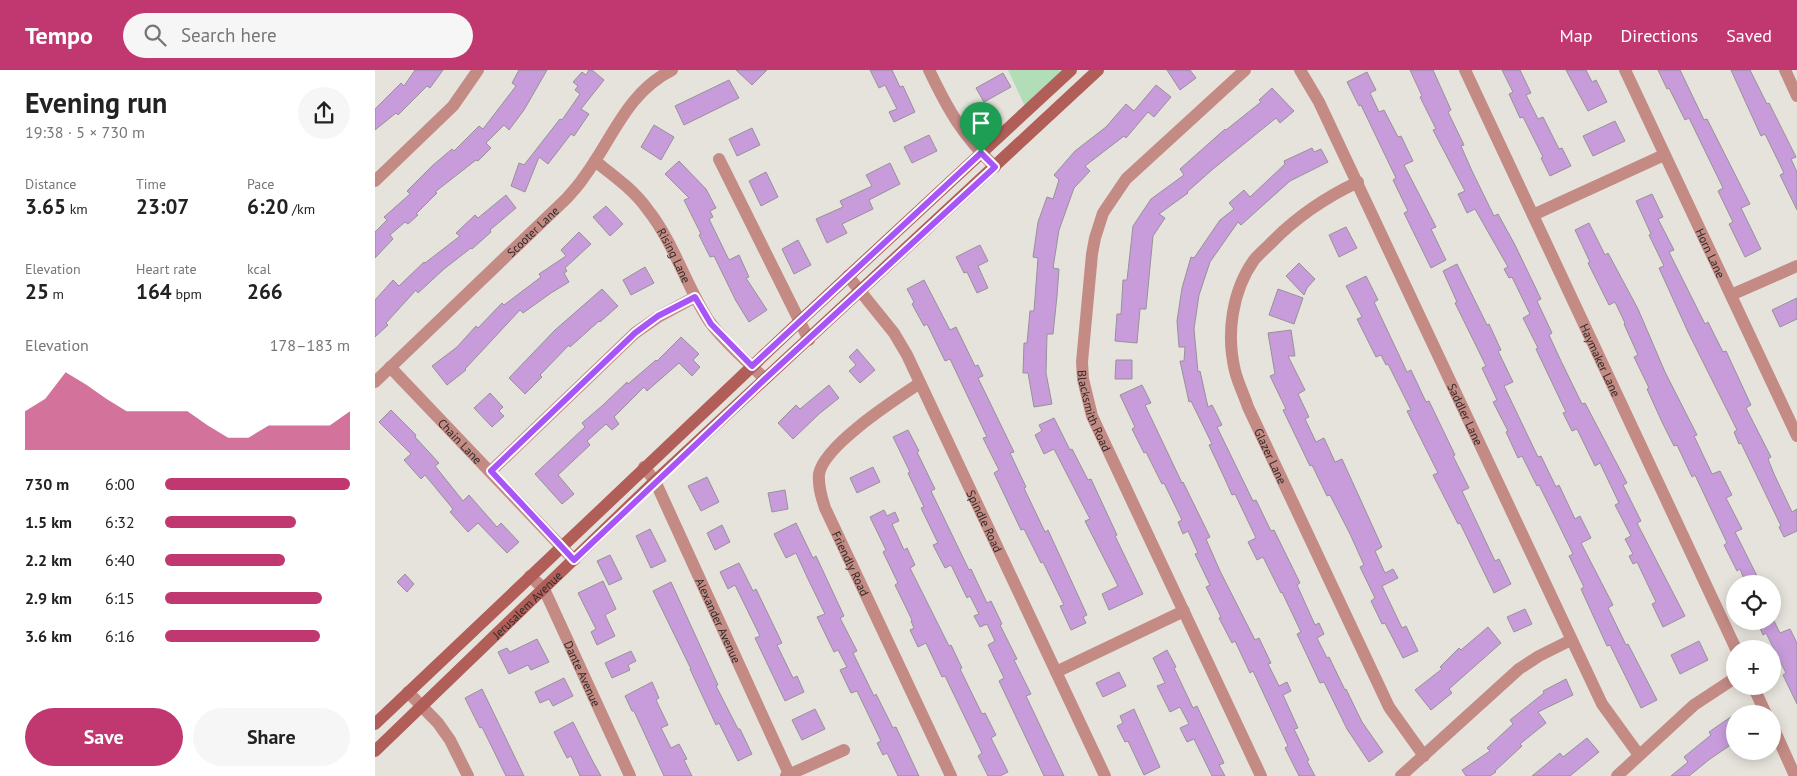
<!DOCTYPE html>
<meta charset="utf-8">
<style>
body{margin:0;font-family:"PT Sans",sans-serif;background:#f6f6f6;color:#222;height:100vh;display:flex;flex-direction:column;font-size:19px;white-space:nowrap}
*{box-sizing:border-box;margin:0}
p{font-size:16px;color:#767676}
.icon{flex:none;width:28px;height:28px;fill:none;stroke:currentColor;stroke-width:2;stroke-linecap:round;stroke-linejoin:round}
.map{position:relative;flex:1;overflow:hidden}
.details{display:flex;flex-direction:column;background:#fff;width:375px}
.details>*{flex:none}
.fabs{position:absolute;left:1351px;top:505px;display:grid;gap:10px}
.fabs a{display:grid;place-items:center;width:55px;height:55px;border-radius:50%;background:#fff;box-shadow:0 2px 12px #0003;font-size:25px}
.pin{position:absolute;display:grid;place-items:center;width:42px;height:42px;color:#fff;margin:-51px -21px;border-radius:50% 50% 50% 0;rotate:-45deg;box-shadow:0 0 5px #0007}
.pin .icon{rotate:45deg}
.round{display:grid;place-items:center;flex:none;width:52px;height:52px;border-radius:26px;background:#f6f6f6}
.head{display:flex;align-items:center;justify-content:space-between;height:85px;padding:0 25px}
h1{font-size:28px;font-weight:700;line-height:38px}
.metrics{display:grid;grid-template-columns:repeat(3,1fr);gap:8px;height:85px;padding:5px 25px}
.metrics div{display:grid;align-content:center}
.metrics b{font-size:21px;font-weight:700}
.metrics small{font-size:14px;font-weight:400}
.metrics p{font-size:14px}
.chart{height:140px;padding:10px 25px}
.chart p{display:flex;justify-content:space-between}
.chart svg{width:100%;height:90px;margin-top:5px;fill:#c13770;opacity:.7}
.cta{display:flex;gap:10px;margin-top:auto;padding:10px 25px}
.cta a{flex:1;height:58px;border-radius:30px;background:#c13770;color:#fff;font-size:20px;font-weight:700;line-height:58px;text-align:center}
.cta a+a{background:#f6f6f6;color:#222}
ul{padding:0 25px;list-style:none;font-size:16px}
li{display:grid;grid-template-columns:80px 60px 1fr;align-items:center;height:38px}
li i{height:12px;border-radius:6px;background:#c13770}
header{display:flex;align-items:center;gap:30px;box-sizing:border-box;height:70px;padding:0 25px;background:#c13770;color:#fff}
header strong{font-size:24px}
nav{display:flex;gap:28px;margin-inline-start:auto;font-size:18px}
.search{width:350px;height:45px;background:#f6f6f6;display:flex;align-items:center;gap:12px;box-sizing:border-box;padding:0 18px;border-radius:28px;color:#767676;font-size:19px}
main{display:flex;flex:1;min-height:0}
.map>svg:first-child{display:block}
.green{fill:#b2deb7}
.building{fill:#c89cdb;stroke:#969298}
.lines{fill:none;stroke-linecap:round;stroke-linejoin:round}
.street{stroke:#c48b85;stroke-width:12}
.secondary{stroke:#b05e57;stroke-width:12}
.route-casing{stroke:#fff;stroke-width:10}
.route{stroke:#a855f7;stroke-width:6}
.labels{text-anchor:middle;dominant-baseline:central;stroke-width:4;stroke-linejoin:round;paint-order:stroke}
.street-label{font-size:12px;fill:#2e2c2a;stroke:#e6e3dc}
</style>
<header>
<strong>Tempo</strong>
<div class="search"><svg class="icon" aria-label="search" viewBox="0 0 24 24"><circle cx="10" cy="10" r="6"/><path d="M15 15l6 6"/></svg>Search here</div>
<nav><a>Map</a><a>Directions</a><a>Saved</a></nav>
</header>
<main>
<section class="details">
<div class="head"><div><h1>Evening run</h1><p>19:38 · 5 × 730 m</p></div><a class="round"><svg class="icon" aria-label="share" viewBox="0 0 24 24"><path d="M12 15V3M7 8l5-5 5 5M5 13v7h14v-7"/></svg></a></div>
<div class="metrics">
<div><p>Distance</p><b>3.65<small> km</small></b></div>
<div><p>Time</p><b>23:07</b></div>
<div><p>Pace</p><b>6:20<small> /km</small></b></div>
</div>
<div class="metrics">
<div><p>Elevation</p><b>25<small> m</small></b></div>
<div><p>Heart rate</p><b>164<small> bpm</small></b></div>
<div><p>kcal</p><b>266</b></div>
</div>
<div class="chart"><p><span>Elevation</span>178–183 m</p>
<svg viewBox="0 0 160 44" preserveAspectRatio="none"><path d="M0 44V25L10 19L20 6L30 12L40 19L50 25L60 25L70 25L80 25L90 32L100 38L110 38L120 32L130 32L140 32L150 32L160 25V44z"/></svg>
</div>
<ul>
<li><b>730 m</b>6:00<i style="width:100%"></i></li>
<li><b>1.5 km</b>6:32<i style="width:71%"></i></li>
<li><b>2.2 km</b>6:40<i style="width:65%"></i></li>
<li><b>2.9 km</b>6:15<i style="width:85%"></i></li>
<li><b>3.6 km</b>6:16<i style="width:84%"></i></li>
</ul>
<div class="cta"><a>Save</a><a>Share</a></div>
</section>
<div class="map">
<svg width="1422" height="706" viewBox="0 0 1422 706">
<rect width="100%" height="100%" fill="#e6e3dc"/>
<path class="green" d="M 633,0 L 700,0 L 653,43 Z"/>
<path class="building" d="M 40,0 L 68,0 L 55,18 L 52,16 L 23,45 L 21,43 L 0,60 L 0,39 L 26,13 L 29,16 Z
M 144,0 L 172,0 L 149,40 L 134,60 L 129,55 L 111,73 L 116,78 L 103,91 L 101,90 L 60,122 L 62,123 L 41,144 L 43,145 L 33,154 L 30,152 L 15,165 L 18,169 L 0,188 L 0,162 L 12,150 L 9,147 L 35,124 L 32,121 L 57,96 L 77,79 L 79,81 L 104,56 L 108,59 L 141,16 L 137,13 Z
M 214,0 L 217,0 L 229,10 L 206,39 L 214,44 L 199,66 L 196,64 L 173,94 L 164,87 L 150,122 L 136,116 L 144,93 L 149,95 L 185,49 L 187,50 L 205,24 L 200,20 L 203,16 L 198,12 L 207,2 L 211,5 Z
M 361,0 L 392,0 L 377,15 Z
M 495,0 L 517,0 L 525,17 L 528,16 L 540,42 L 519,52 L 514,42 L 522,39 L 510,15 L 504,18 Z
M 792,0 L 815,0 L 821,8 L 805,20 Z
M 1035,0 L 1058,0 L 1076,40 L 1073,42 L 1089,75 L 1086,76 L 1097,101 L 1119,146 L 1123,144 L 1140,175 L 1166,229 L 1162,231 L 1177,263 L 1174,265 L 1186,291 L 1207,334 L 1210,333 L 1252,413 L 1248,415 L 1266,451 L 1262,453 L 1310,546 L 1288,557 L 1277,534 L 1281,532 L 1262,492 L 1258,494 L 1254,486 L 1258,484 L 1250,469 L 1256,466 L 1240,435 L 1244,433 L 1225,393 L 1220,396 L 1202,359 L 1197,361 L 1188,343 L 1191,342 L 1161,279 L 1163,278 L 1148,248 L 1155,244 L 1137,207 L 1134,208 L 1129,199 L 1133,197 L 1100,139 L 1092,143 L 1083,124 L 1090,121 L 1058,60 L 1061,59 L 1045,27 L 1047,26 Z
M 1127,0 L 1145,0 L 1156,23 L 1151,25 L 1163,49 L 1168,47 L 1184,79 L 1187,78 L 1196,96 L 1175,106 L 1166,88 L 1168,87 L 1148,47 L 1145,48 L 1134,24 L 1138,22 Z
M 1191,0 L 1211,0 L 1217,12 L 1221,10 L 1232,32 L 1213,41 Z
M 1283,0 L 1305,0 L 1329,50 L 1332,49 L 1375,134 L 1366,138 L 1386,179 L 1370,187 L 1354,154 L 1358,152 L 1343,121 L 1348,118 L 1314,48 L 1310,50 L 1294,18 L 1292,19 Z
M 1356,0 L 1375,0 L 1392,34 L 1394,33 L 1421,87 L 1416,89 L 1422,102 L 1422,140 L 1405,105 L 1409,103 L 1390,64 L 1386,66 Z
M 992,2 L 1001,20 L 995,23 L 1004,42 L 1009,40 L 1023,67 L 1026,66 L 1038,91 L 1029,95 L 1061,157 L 1056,159 L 1071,190 L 1056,198 L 1029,143 L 1033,141 L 1018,110 L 1021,108 L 986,35 L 984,36 L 972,12 Z
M 628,3 L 636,17 L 609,32 L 601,18 Z
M 354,10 L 364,28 L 309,55 L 300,36 Z
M 781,15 L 796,27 L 779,47 L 773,42 L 751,68 L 749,66 L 710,96 L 715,101 L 699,118 L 684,160 L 678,198 L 684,199 L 682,226 L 678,264 L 672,264 L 671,303 L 677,334 L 659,337 L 653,303 L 648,303 L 649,273 L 652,273 L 655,241 L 659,241 L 663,188 L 658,187 L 663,152 L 672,127 L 678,129 L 684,110 L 679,105 L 700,81 L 731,57 L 751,34 L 759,41 Z
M 897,18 L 919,41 L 905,53 L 901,48 L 838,99 L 812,122 L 813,123 L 784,144 L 790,148 L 778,166 L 771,239 L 765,239 L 762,273 L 740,271 L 742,244 L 746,244 L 748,210 L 752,210 L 758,156 L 776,129 L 809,105 L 805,99 L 850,59 L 851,60 L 886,32 L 884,30 Z
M 1240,51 L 1250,71 L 1218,86 L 1208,66 Z
M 279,55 L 299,67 L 286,90 L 266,77 Z
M 377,58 L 385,75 L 362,86 L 354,69 Z
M 554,65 L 562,81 L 537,93 L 529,77 Z
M 937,78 L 939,82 L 946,79 L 953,92 L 915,111 L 866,155 L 863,152 L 835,192 L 824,225 L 819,259 L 823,302 L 825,301 L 833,337 L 837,335 L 847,355 L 842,357 L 878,431 L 881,430 L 896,461 L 899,460 L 925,513 L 922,515 L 940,555 L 944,553 L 949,564 L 942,568 L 952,588 L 954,587 L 970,620 L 971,619 L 987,652 L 1008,682 L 994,692 L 972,659 L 949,612 L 945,613 L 922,564 L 926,562 L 907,522 L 906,523 L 888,487 L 882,490 L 873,472 L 881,468 L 860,424 L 857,425 L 849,407 L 834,375 L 837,374 L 816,331 L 814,332 L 805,291 L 809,291 L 810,277 L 804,277 L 802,251 L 807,218 L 816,187 L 819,188 L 845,150 L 859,139 L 854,133 L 869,120 L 875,127 L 910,94 L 909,91 Z
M 304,91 L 331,119 L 341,138 L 335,141 L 338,147 L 334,149 L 354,190 L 364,185 L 374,207 L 371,208 L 392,240 L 374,252 L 361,231 L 339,186 L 335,187 L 324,165 L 326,164 L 309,130 L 314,128 L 290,104 Z
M 515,93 L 525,114 L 494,130 L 498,139 L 467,154 L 472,163 L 452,173 L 441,149 L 468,137 L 465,131 L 497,116 L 491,105 Z
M 391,102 L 403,127 L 386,136 L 374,111 Z
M 1277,124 L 1288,147 L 1283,149 L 1299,180 L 1294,182 L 1330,254 L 1333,252 L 1348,282 L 1351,281 L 1376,335 L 1371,338 L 1396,387 L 1393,389 L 1399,404 L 1417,442 L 1422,439 L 1422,461 L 1409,467 L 1404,457 L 1406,456 L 1366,373 L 1364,374 L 1359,362 L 1362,360 L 1313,262 L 1284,198 L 1289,196 L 1274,165 L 1276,164 L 1261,131 Z
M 131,125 L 141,138 L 115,160 L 116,162 L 97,179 L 96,178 L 69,199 L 43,223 L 41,220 L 11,253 L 13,255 L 0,267 L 0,230 L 18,210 L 24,216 L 49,192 L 50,193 L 85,166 L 81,163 L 100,145 L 103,148 Z
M 231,136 L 248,154 L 235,166 L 218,147 Z
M 1214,153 L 1230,185 L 1233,183 L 1263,239 L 1290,302 L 1322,365 L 1319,366 L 1337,404 L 1345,401 L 1357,425 L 1351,428 L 1367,459 L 1360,462 L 1386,514 L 1371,514 L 1365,499 L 1362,501 L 1349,475 L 1352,473 L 1320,405 L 1317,407 L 1302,375 L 1299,376 L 1287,352 L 1272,319 L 1274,318 L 1259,287 L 1263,285 L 1249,254 L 1250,253 L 1240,232 L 1234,235 L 1213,193 L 1215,192 L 1200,160 Z
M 971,157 L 982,178 L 964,187 L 954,165 Z
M 204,162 L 216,174 L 190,198 L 192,201 L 189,203 L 194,212 L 176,223 L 148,243 L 145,240 L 90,299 L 91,300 L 72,315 L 57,296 L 82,277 L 101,256 L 103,258 L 127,233 L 129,235 L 166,207 L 164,204 L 191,186 L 186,180 Z
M 423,170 L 436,195 L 419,204 L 407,179 Z
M 605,175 L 613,191 L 603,196 L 613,218 L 602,223 L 592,202 L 589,203 L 581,187 Z
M 924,193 L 940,209 L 932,218 L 929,225 L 911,206 Z
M 1082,194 L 1112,255 L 1114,254 L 1126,280 L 1123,281 L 1138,312 L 1129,316 L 1163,387 L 1166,386 L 1181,417 L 1184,415 L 1200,449 L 1205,446 L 1216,468 L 1206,473 L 1238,535 L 1233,538 L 1251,575 L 1253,574 L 1282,630 L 1266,638 L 1235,575 L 1232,576 L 1206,519 L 1209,517 L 1194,486 L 1198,484 L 1180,447 L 1164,415 L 1162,416 L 1147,386 L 1143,388 L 1131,362 L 1133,361 L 1118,332 L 1122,330 L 1107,298 L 1111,296 L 1080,233 L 1082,232 L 1068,201 Z
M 270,197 L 279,213 L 256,225 L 248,210 Z
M 991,206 L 1003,230 L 999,232 L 1032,302 L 1036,300 L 1051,332 L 1054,331 L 1080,385 L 1078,386 L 1094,418 L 1087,421 L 1120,491 L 1124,489 L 1136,514 L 1119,523 L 1085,453 L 1083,454 L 1058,405 L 1063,403 L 1032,341 L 1036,340 L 1013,294 L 1011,295 L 1006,285 L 1001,287 L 982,249 L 987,247 L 971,216 Z
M 549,210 L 575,260 L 581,257 L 600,296 L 603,295 L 608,306 L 603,308 L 639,382 L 635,383 L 651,417 L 649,418 L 670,462 L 673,460 L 712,545 L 708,547 L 711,553 L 696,560 L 685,536 L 689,535 L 668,492 L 666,493 L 649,459 L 646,460 L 619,403 L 624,400 L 608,368 L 612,367 L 575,289 L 570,291 L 552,254 L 549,256 L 537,234 L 539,232 L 532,219 Z
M 227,219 L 243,236 L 225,252 L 224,251 L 195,277 L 194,275 L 165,305 L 167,307 L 150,324 L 134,308 L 180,260 Z
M 903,219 L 928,228 L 919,254 L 894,245 Z
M 1422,228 L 1422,249 L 1405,257 L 1397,240 Z
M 916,260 L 920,286 L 913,286 L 930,320 L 923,324 L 934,347 L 930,349 L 941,372 L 949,368 L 960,392 L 967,389 L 1007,477 L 1000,481 L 1010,503 L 1018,499 L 1023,508 L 1007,516 L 1027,558 L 1031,556 L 1043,581 L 1028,588 L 1010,553 L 1007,554 L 996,531 L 1000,528 L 985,497 L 989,495 L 975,464 L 955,425 L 952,426 L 937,395 L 935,396 L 908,340 L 911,339 L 895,306 L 900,304 L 893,263 Z
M 306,267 L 324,284 L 318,290 L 325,297 L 317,306 L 304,293 L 272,321 L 269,317 L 239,347 L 244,354 L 237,360 L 231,354 L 212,371 L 215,375 L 183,405 L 199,424 L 187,434 L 160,404 L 210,357 L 207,353 L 228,335 L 252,312 L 253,314 L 281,290 L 282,291 Z
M 482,279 L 500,300 L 485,313 L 474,301 L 481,295 L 474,287 Z
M 741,290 L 757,290 L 757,309 L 740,309 Z
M 454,315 L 464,328 L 444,344 L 418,369 L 403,353 L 421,335 L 425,339 Z
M 767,315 L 776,333 L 770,335 L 807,413 L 808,412 L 835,467 L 831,469 L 845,501 L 880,570 L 884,568 L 896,593 L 893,594 L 904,616 L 912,612 L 916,621 L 908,625 L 923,658 L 919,659 L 934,690 L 932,691 L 940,706 L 924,706 L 910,678 L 913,676 L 878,601 L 875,603 L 860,571 L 857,573 L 844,548 L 846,547 L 831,517 L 835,515 L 820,484 L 823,483 L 813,461 L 808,464 L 803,452 L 807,450 L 789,413 L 787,414 L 771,382 L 769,383 L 757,359 L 760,357 L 745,325 Z
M 115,323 L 128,337 L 124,341 L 129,346 L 117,357 L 99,338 Z
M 16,340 L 41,365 L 40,367 L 64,393 L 60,396 L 88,431 L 94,425 L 122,457 L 126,453 L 144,472 L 132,483 L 103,453 L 93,462 L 75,442 L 78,439 L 50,405 L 46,409 L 29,390 L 36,384 L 4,352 Z
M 679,348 L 695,380 L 697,379 L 713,410 L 716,409 L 742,465 L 740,466 L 768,524 L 734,540 L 727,524 L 743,516 L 710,451 L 715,449 L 679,379 L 669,384 L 660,365 L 667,361 L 664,355 Z
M 533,360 L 544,381 L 542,382 L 560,419 L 556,421 L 594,500 L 596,499 L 612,533 L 616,531 L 627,554 L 625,555 L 642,589 L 639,590 L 656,624 L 651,626 L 689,706 L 669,706 L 624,611 L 629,608 L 613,575 L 620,571 L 612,554 L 605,557 L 599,546 L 604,544 L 595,526 L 592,528 L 576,495 L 570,498 L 558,475 L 563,473 L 546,438 L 549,437 L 533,403 L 535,402 L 518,367 Z
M 498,397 L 505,412 L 482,423 L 475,408 Z
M 332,407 L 344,432 L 326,441 L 313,416 Z
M 410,420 L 413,439 L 397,442 L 393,423 Z
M 509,440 L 512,446 L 520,442 L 524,451 L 517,454 L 529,480 L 532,478 L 540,495 L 535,498 L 574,576 L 576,575 L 587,598 L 585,599 L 607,644 L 610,643 L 621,665 L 616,668 L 633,702 L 625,706 L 613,706 L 603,686 L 607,683 L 570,606 L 567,607 L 551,573 L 543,577 L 535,560 L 539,558 L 536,551 L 537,550 L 520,515 L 523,513 L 508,482 L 511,480 L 495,447 Z
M 421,453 L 438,488 L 441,486 L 469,546 L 465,548 L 482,581 L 478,583 L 499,626 L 501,624 L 518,658 L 521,657 L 544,706 L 523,706 L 512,683 L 508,685 L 502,673 L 506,671 L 482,621 L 476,623 L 465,600 L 472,597 L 463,580 L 459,582 L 442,547 L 450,544 L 433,509 L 421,483 L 411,488 L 399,464 Z
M 347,455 L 355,472 L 340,480 L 332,463 Z
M 275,459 L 291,491 L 276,498 L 261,466 Z
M 235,485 L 247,509 L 234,515 L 222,491 Z
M 364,493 L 378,521 L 381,519 L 407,573 L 402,575 L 418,608 L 422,606 L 429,622 L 410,631 L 380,568 L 385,566 L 360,515 L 353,519 L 345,502 Z
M 30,504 L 39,514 L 32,522 L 22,512 Z
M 228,511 L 241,539 L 230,545 L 240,566 L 222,575 L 216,562 L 221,559 L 203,523 Z
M 296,512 L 343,615 L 341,616 L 363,659 L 365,659 L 377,684 L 363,691 L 344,653 L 341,655 L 315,599 L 316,599 L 278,521 Z
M 1150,539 L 1157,554 L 1139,562 L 1132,547 Z
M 1382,551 L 1399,551 L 1405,563 L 1415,559 L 1422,573 L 1422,634 L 1408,605 L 1411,603 L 1391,563 L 1388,565 Z
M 1113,557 L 1126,573 L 1074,619 L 1077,623 L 1056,640 L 1040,620 L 1067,599 L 1065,597 L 1084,578 L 1086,580 Z
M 162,569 L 174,592 L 156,600 L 153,595 L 134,604 L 123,582 L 132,578 L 135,582 Z
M 1324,571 L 1333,590 L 1305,604 L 1296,585 Z
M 792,580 L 801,597 L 799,598 L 818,638 L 822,636 L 849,693 L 844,695 L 850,706 L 837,706 L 819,669 L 812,672 L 805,658 L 814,654 L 805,637 L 795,642 L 782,616 L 790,613 L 778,588 Z
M 256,581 L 261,591 L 253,595 L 255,600 L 237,608 L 230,593 Z
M 744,602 L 751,616 L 728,627 L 721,613 Z
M 189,608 L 198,626 L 178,636 L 174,629 L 165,633 L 160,622 Z
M 1191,609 L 1198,625 L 1163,642 L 1171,653 L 1145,674 L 1147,676 L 1120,701 L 1121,702 L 1115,706 L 1091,706 L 1087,700 L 1115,681 L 1112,678 L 1138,654 L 1135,650 L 1169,623 L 1168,621 Z
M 277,612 L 284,628 L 281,630 L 293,655 L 286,658 L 296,678 L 304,674 L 312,689 L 309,690 L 317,706 L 289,706 L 259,641 L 257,641 L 250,626 Z
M 107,619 L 122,650 L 149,706 L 131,706 L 107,657 L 105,658 L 90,628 Z
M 440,639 L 450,659 L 427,670 L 417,650 Z
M 759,639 L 785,697 L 769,705 L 753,671 L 750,672 L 742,656 L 748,653 L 745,646 Z
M 1360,644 L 1360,672 L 1335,689 L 1314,706 L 1296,706 L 1313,692 L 1309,687 L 1336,665 L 1334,662 Z
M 198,652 L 216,688 L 226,706 L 205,706 L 196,686 L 192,688 L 179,662 Z
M 1212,668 L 1224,682 L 1195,706 L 1157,706 L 1185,683 L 1188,687 Z"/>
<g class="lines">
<g class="street">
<path d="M 554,0 C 574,42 587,64 620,97"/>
<path id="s1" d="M 870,0 L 751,109 L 728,143 L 720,168 L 717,184 L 707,292 L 708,309 L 717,346 L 886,706"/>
<path id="s2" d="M 925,0 L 944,32 L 1227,634 L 1264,685"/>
<path id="s3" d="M 1090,0 L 1361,579"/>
<path id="s4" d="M 1250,0 L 1422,366"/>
<path d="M 1410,0 L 1422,26"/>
<path d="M 344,89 L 434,270"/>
<path id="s5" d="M 220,91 C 239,106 259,120 273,140 C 299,173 311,216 334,251 C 349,272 372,291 390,309"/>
<path d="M 0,111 L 78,36 L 103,0"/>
<path id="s6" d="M 983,112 C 949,128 921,147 895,174 C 890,179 884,184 879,190 C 857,221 851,264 860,301 C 863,313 869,325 873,337 L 1014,637 L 1049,686"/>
<path d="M 1158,145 L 1289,85"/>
<path id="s7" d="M 473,206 L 519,263 L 532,285 L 730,706"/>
<path d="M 1356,225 L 1422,196"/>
<path id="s8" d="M 15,297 L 199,490"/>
<path id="s9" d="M 0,312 L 192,128 C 198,121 204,115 209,107 C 237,70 252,22 297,0"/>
<path id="s10" d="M 545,313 C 521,329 449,375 444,404 C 443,416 446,426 450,438 L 576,706"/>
<path id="s11" d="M 269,397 L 280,411 L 415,706"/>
<path d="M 116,401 L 260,263 L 283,247 L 320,227"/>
<path id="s12" d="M 155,506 L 169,519 L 255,706"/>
<path d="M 681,602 L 809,541"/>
<path d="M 1378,616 L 1391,644"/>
<path d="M 33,622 L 63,653 L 75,670 L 93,706"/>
<path d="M 1398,657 L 1420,706"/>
<path d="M 411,706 L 469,680"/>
<path d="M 1026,706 L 1144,599 L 1164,586 L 1196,570"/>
<path d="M 1242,706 L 1319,635 L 1360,608"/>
</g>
<g class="secondary">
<path d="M 0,654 L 425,251 L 696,0"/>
<path id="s13" d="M 0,681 L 280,411 L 723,0"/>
</g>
</g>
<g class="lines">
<g class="route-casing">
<path id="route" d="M 606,83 L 620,97 L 390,309 L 199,490 L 116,401 L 260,263 L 283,246 L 320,227 L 336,254 L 377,296 Z"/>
</g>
<use href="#route" class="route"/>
</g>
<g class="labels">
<g class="street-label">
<text stroke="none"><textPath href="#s9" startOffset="218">Scooter Lane</textPath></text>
<text stroke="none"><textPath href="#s4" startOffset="202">Horn Lane</textPath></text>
<text stroke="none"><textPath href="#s5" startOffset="125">Rising Lane</textPath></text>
<text stroke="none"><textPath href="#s3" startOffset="320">Haymaker Lane</textPath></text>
<text stroke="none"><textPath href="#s1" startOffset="404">Blacksmith Road</textPath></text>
<text stroke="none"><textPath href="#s2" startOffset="382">Saddler Lane</textPath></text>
<text stroke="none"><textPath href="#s8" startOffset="102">Chain Lane</textPath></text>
<text stroke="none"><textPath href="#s6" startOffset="339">Glazer Lane</textPath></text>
<text stroke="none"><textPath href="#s7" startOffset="282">Spindle Road</textPath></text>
<text stroke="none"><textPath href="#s10" startOffset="234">Friendly Road</textPath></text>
<text stroke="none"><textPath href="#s13" startOffset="211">Jerusalem Avenue</textPath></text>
<text stroke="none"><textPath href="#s11" startOffset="171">Alexander Avenue</textPath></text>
<text stroke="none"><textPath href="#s12" startOffset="112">Dante Avenue</textPath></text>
</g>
</g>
</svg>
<div class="fabs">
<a><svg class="icon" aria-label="locate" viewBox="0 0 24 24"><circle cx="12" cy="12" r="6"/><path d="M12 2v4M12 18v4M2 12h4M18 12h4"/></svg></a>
<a>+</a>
<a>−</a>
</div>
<div class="pin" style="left:606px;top:83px;background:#1e9e55"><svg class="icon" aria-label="arrive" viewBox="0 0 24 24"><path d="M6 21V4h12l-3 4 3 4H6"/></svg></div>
</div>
</main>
